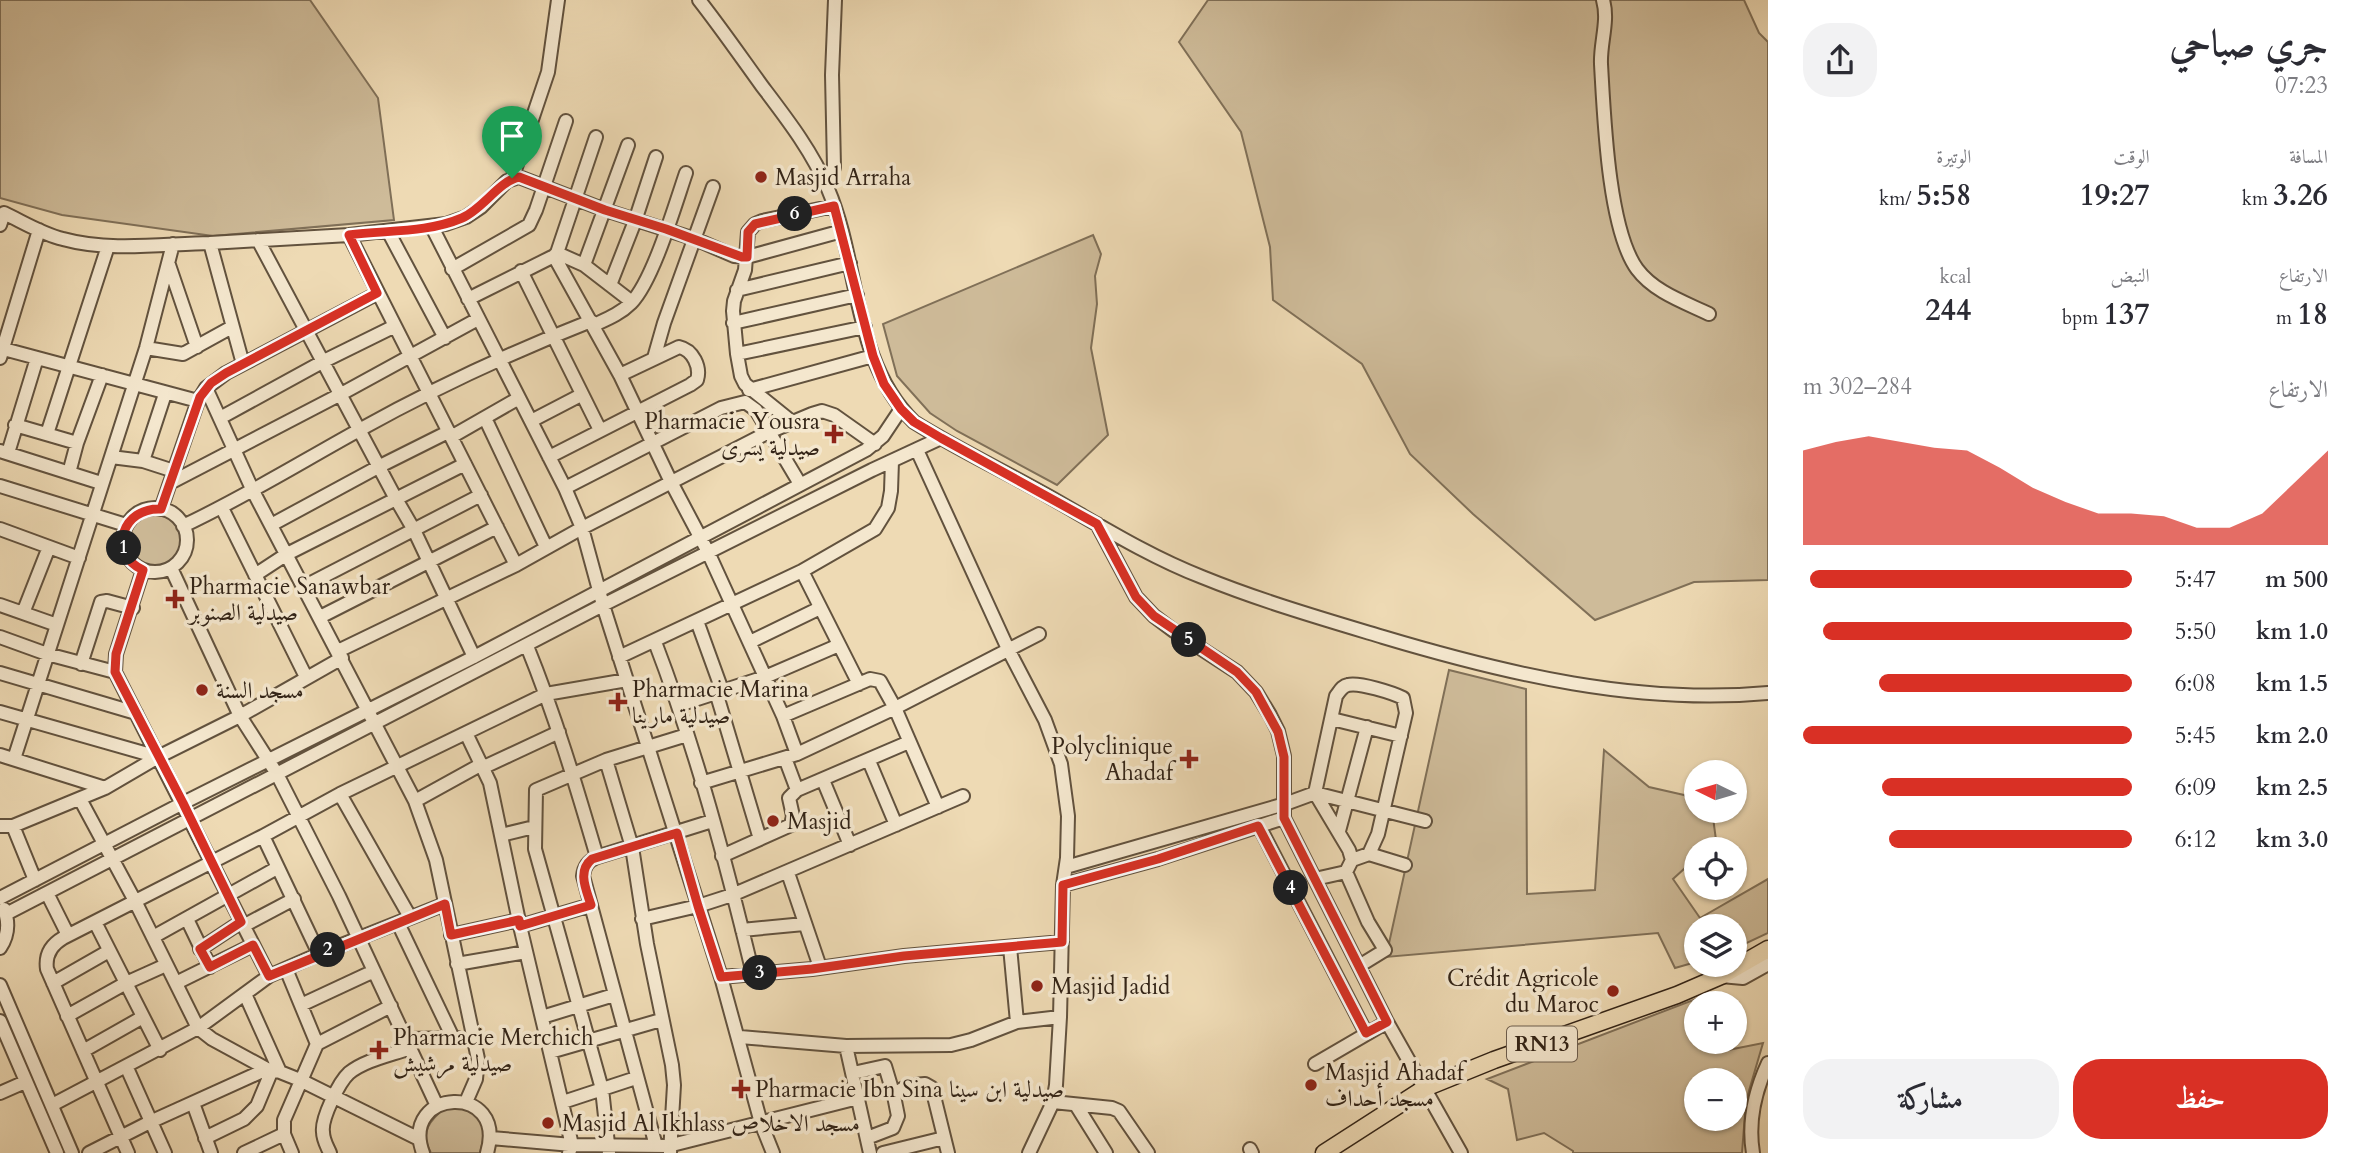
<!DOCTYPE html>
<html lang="ar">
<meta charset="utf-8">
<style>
body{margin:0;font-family:Cardo,Amiri,serif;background:#f2f2f3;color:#2b2b33;direction:rtl;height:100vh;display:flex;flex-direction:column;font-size:26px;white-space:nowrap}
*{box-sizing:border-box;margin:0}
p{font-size:23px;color:#7c7c81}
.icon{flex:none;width:38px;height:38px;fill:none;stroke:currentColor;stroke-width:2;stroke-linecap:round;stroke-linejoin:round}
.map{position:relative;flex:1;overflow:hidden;direction:ltr}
.panel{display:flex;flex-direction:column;background:#fff;width:595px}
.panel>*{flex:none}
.needle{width:46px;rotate:275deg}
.tools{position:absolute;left:1684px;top:760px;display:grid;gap:14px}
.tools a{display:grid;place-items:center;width:63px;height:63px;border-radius:50%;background:#fff;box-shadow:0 2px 5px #0004;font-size:35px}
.pin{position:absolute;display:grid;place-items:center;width:60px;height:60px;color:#fff;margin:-72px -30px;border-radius:50% 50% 50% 0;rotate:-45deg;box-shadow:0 0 7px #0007}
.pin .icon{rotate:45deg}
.km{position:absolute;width:35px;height:35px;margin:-18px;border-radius:50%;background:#222;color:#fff;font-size:19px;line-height:35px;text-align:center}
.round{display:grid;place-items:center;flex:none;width:74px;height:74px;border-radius:28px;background:#f2f2f3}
.overview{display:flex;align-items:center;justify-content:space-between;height:119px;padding:0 35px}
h1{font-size:38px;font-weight:700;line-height:52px}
.metrics{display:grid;grid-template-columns:repeat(3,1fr);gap:10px;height:119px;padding:7px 35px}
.metrics div{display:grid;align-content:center}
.metrics b{font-size:30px;font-weight:700}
.metrics small{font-size:19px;font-weight:400}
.metrics p{font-size:19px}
.chart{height:196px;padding:14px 35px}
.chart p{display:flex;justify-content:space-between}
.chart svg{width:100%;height:126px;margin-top:7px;fill:#d93025;opacity:.7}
.button{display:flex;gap:14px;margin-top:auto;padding:14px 35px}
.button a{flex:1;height:80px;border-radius:28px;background:#d93025;color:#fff;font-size:28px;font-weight:700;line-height:80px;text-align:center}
.button a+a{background:#f2f2f3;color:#2b2b33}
ul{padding:0 35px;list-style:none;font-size:23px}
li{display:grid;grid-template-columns:112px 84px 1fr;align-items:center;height:52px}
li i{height:18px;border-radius:9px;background:#d93025}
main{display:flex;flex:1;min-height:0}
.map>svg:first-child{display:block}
.green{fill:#cebb99;stroke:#807058;stroke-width:2;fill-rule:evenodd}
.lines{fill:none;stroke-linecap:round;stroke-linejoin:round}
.minor-casing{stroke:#62523e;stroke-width:16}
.major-casing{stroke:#332417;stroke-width:19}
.minor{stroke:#f4e7ce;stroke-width:12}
.major{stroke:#eedab4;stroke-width:16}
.route-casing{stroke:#fff;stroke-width:14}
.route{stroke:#d93025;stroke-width:9}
.poi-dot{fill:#8f2418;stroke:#f4e7ce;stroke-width:2.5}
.labels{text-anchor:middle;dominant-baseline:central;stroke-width:7;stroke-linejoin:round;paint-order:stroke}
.shield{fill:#f4e7ce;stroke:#6d5e4e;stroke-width:2}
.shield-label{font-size:21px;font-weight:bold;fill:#332417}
.poi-label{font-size:23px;fill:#332417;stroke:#f4e7ce;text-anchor:start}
</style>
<main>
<section class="panel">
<div class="overview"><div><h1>جري صباحي</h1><p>07:23</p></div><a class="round"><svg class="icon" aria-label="share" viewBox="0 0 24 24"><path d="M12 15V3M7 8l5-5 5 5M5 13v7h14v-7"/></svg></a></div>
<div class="metrics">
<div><p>المسافة</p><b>3.26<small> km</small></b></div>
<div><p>الوقت</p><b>19:27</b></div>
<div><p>الوتيرة</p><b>5:58<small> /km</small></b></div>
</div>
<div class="metrics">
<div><p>الارتفاع</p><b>18<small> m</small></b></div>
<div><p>النبض</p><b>137<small> bpm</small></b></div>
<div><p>kcal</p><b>244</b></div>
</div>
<div class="chart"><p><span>الارتفاع</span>284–302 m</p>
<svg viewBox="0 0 160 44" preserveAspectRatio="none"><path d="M0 44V11L10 8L20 6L30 8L40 10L50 11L60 17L70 24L80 29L90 33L100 33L110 34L120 38L130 38L140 33L150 22L160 11V44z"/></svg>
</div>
<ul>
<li><b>500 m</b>5:47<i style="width:98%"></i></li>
<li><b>1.0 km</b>5:50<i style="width:94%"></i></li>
<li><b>1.5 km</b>6:08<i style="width:77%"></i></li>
<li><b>2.0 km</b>5:45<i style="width:100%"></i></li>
<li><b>2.5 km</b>6:09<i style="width:76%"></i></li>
<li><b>3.0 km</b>6:12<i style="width:74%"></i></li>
</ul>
<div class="button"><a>حفظ</a><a>مشاركة</a></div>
</section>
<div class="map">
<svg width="1768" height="1153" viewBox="0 0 1768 1153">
<rect width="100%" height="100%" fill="#eedab4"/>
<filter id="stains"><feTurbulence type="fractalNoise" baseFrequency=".00286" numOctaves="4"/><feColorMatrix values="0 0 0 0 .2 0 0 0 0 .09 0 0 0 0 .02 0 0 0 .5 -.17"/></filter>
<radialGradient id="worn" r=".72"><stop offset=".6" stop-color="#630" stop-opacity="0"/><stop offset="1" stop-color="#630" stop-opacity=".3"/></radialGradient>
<path class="green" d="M 0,0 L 310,0 L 378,98 L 394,220 L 213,236 L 62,215 L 0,198 Z
M 1208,0 L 1744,0 L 1759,33 L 1768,42 L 1768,580 L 1694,582 L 1595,620 L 1473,514 L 1410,454 L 1362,364 L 1273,300 L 1270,247 L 1241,132 L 1179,42 Z
M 1093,235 L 1101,254 L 1095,276 L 1097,304 L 1091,348 L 1108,435 L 1057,485 L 957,431 L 930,413 L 897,376 L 883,324 Z
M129 542a27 27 0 1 1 54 0a27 27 0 1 1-54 0Z
M 1449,670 L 1526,689 L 1527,894 L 1595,890 L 1604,750 L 1649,787 L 1684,795 L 1696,801 L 1696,810 L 1712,810 L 1716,840 L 1707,849 L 1696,849 L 1696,858 L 1673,879 L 1700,918 L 1768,879 L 1768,933 L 1734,949 L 1734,926 L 1696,926 L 1696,962 L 1675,968 L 1658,933 L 1386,957 Z
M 1701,997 L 1703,1003 L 1696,1003 L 1696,1041 L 1714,1041 L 1718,1052 L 1763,1043 L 1746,1101 L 1742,1153 L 1573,1153 L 1573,1151 L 1544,1133 L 1517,1140 L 1508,1089 L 1487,1079 ZM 1696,1080 L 1734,1080 L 1734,1118 L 1696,1118 Z
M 446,1107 L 474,1110 L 486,1128 L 480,1153 L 431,1153 C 419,1132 430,1120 446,1107 Z"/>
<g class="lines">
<g class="minor-casing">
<path id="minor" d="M 699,0 C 721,28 741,57 762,86 C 787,119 812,151 828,189 C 860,264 852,362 914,422 C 957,449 1004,471 1048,496 C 1099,525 1148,556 1202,577 C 1261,601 1323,619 1383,637 C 1507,674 1637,705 1768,693
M 1603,0 C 1609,21 1600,43 1601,64 C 1604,115 1608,229 1637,269 C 1654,292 1684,302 1709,314
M 628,145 L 584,265 L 632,302
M 512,179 L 548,72 L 558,0
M 828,188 L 834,167 L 832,75 L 835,0
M 0,225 L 4,213 C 23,222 42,234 63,239 C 110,252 162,244 210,243 L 243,364
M 432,227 L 565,488 L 582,528 L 603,605 L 721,977 L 761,1123 L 773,1153
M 388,231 L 445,338
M 349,235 L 516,565
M 258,240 L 396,499 L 414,530 L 474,657
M 210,243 L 349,235 L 446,224 L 466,217 L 481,207 L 507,181 L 519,177 L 605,210 L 695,239 L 734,256 L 747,257 L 842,231
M 557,253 L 584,265
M 554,256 L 557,253 L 596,137
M 169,265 L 197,347
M 452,269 L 529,225 L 536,210 L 566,121
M 521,271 L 600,430
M 610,285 L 635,221 L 656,157
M 737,290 L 850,263
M 468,299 L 554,256 L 620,375 L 671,482 L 708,552 L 783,716 L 797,754
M 733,323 L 857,295
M 594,325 C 607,319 620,314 631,303 C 653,281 675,205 686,173
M 0,348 L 198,401
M 146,348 L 183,354 L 232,327
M 737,354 L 865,327
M 0,358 L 39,230
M 654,358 L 664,323 L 713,187
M 206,388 L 253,491 L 415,801 L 436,860 L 478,1059 L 476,1079 L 466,1102
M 749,390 L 873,356
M 220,418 L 324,361 L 395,326
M 485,418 L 546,547
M 531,421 L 581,395
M 792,422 L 745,384 L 741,376 L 737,354 L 733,311 L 734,301 L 745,270 L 748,232 L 755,224 L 762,221 L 834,206
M 15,425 L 77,443
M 47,434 L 108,246
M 451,437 L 519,398
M 917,450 L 1009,651 L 1045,720 L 1061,764 L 1068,816 L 1067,858 L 1063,885 L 1060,1017 L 1056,1085 L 1053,1102 L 1029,1153
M 0,451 L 101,483
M 8,453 L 37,358
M 111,457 L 143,461 L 174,471
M 549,457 L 690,385 L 697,380 C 701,367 693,350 679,347 L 620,375
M 143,461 L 165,394
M 69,473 L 77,443 L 102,375
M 170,483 L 341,394 L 478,319
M 0,486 L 126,525
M 565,488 L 721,408 L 745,402 L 756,410 L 800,484
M 222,508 L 306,677
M123 540a32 32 0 1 1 64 0a32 32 0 1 1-64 0Z
M 161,509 L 198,401 L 206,388 L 226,373 L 378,293
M 1097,524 L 1136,597 L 1154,616 L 1174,631 L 1237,672 L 1256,692 L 1270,715 L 1278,731 L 1284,756 L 1284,818 L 1387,1022 L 1461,1153
M 271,525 L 380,466 L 448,432
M 183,526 C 245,497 301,462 361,429 C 435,388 512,352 591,321
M 0,529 L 79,558
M 171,568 L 240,716 L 277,774 L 339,896 L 437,1106
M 143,570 L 116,654 L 115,672 L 269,976
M 802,571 L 859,684
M 255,575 L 287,554 L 465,464
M 303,587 L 481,495
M 0,605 L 57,625
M 23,613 L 49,547
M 320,617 L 497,527
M 697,621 L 722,690
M 0,637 L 47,654 L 115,672
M 655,642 C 696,749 726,862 753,974
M 750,642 L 820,608
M 527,646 C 555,715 576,785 597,857
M 338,651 L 516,565 L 582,528 L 769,432 L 812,414 L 822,411 L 834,415 L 875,444
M 619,657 L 802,571 L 875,529 L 888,508 L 891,491 L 892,461
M 81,664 L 101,602 L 107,601 L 133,608
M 0,673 L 136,713
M 716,692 L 760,839
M 679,705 L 765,677 L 839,645
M 0,712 L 158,757
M 783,716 L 870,679 L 880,681 L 895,708 L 938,807
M 1332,719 L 1401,736
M 466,733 L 490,783 L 520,926 L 572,1145 L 569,1153
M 0,755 L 105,788
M 785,758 L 797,790
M 14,759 L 146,348 L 173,244
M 606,760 L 632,847 L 647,944 L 672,1065 L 674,1085 L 670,1153
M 869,761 L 896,825
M 484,767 L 559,732
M 823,780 L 850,845
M 701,783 L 797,754 L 895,708 L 1039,634
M 1315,793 L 1349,850 L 1352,860 L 1346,872 L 1368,922 L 1385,950 L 1359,966
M 1315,793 L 1425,821
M 340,794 L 410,917
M 80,799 L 135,901 L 198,1028 L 212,1039 L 267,1069 L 280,1072 L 300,1080 L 419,1139
M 415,801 L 482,764
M 0,826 L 13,826 L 35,880
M 13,826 L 105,788 L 158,757 L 240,716 L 342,658
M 1259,826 L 1366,1033
M 1339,831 L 1367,727
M 501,835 L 534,827
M 263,836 L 319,954
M 1369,854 L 1405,865
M 722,856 L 791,825 L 793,816 L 789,798 L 797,790 L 909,742
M 1066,867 L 1285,804 L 1315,793 L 1336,696 C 1340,691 1342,686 1348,685 C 1359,682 1393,693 1403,698 L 1406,713 L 1378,834 L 1369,854 L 1352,860
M 788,873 L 820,967
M 1315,879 L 1346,872
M 1063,885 L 1158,859 L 1284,818
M 47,893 L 68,935
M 0,898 L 183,803 L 474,657 L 866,450 L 883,436 L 901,409
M 6,914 L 603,605 L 872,470 L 941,438
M 187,919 L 210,967
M 642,919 L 698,906 L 732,895 L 963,796
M 95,922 L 160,1050
M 398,923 L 453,1038
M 243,926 L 294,899
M 520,926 L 591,905
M 742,930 L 804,924
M 451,935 L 519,920
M 153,937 L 277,868
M 1010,947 L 1017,1022
M 0,948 C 8,936 9,922 4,909
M 200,949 L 241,922
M 457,964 L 526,952
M 286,969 L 317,1044
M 1721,976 L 1743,978 L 1768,964
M 721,977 L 812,969 L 904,956 L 1062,942
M 53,983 L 109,951
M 176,983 L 253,945
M 0,985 L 72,1153
M 245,994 L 280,1072
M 301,1005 L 374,971
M 67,1016 L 126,983 L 166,965
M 542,1017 L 614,995
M 0,1021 L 57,1153
M 740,1037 L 846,1046 L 951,1045 L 971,1040 L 1017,1022 L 1060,1017
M 406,1039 L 458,1038
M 846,1046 L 870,1153
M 83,1051 L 143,1017
M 550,1052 L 661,1020
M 1315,1064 L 1387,1022
M 127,1068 L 165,1153
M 853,1073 L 885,1066 L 894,1096
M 0,1093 L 25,1082
M 563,1102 L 636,1078
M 1053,1102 L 1112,1108 L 1119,1111 L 1148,1153
M 193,1103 L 211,1153
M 52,1105 L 198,1028 L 269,976 L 319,954 L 445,904
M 1076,1105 L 1106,1153
M 205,1138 L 244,1119 L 257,1106 L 272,1070
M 491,1138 L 572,1145 L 668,1146 L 858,1098
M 867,1138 L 893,1128 L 898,1116 L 894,1096 C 901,1086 913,1085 925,1084 L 932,1088 L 948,1153
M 656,1146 L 583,876 C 584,866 588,861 597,857 L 712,821
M 1250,1149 L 1252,1153
M 89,1153 L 150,1122 L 267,1069
M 128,1153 L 47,969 C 45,955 51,945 63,938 L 263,836 L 340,794 L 546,694 L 627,680
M 244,1153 L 284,1134
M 292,1153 L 284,1134 L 284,1120 L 317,1044 L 391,1006
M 330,1153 C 327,1146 323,1140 323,1132 C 321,1119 339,1082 349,1073 C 365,1060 391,1055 410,1048
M 423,1153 C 399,1088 508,1082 487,1153
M 609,1153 L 602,1089 L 535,849 L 536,790 L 606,760 L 687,735
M 883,1153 L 944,1138
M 1753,1153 C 1748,1123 1755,1091 1768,1063"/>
</g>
<g class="major-casing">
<path id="major" d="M 1324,1153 L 1425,1088 L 1494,1060 L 1677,995 L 1721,976 L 1768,949"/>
</g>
<use href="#minor" class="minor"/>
<use href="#major" class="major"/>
</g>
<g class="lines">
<g class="route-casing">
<path id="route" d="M 519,177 L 605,210 L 666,229 L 742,257 L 747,257 L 748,232 L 755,224 L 834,206 L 873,356 L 884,384 L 901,409 L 914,422 L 941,438 L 1097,524 L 1136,597 L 1154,616 L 1237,672 L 1256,692 L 1278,732 L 1284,757 L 1284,818 L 1387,1022 L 1366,1033 L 1258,826 L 1158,859 L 1063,885 L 1062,942 L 904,956 L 812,969 L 721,977 L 698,906 L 677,833 L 592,859 C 577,871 586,889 591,905 L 520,926 L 519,920 L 451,935 L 445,904 L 269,976 L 253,945 L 210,967 L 200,949 L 241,922 L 183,803 L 115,672 L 116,654 L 143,570 C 107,553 122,507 161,509 L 200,397 L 211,383 L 226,373 L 377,293 L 349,235 C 386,230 427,233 462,218 C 483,209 499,181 519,177 Z"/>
</g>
<use href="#route" class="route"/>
</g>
<g class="poi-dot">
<circle cx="761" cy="177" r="7"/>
<path d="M830.5 423.5h7v7h7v7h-7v7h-7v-7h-7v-7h7z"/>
<path d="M171.5 588.5h7v7h7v7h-7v7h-7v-7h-7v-7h7z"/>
<circle cx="202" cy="690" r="7"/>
<path d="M614.5 691.5h7v7h7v7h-7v7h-7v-7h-7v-7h7z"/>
<path d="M1185.5 748.5h7v7h7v7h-7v7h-7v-7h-7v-7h7z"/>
<circle cx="773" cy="821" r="7"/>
<circle cx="1037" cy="986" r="7"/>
<circle cx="1613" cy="991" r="7"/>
<path d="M375.5 1039.5h7v7h7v7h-7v7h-7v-7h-7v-7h7z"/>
<circle cx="1311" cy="1085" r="7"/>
<path d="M737.5 1078.5h7v7h7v7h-7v7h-7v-7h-7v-7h7z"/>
<circle cx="548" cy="1123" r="7"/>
</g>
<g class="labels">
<rect class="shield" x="1507" y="1026.5" width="70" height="35" rx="5"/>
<g class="shield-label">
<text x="1542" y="1044">RN13</text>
</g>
<g class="poi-label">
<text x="775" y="177">Masjid Arraha</text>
<text x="820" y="421" text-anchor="end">Pharmacie Yousra<tspan x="820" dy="26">صيدلية يسرى</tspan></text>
<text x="189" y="586">Pharmacie Sanawbar<tspan x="189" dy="26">صيدلية الصنوبر</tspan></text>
<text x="632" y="689">Pharmacie Marina<tspan x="632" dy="26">صيدلية مارينا</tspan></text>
<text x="216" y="690">مسجد السنة</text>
<text x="1173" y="746" text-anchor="end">Polyclinique<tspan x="1173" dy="26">Ahadaf</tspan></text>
<text x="787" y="821">Masjid</text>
<text x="1599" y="978" text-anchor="end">Crédit Agricole<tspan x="1599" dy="26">du Maroc</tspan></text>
<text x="1051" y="986">Masjid Jadid</text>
<text x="393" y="1037">Pharmacie Merchich<tspan x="393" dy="26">صيدلية مرشيش</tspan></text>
<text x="1325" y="1072">Masjid Ahadaf<tspan x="1325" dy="26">مسجد أحداف</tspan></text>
<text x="755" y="1089">Pharmacie Ibn Sina صيدلية ابن سينا</text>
<text x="562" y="1123">Masjid Al Ikhlass مسجد الاخلاص</text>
</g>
</g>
<rect width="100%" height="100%" filter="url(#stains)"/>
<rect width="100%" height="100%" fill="url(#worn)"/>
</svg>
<div class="tools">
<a><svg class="needle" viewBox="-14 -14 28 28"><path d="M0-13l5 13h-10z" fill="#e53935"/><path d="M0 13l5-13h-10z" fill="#7c7c81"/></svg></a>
<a><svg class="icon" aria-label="locate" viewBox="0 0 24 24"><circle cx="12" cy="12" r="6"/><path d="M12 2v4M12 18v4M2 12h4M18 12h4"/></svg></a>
<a><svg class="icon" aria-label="layers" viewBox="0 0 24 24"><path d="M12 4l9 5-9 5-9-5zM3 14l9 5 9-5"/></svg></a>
<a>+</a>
<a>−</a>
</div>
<div class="pin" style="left:512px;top:178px;background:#1e9e55"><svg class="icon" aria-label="arrive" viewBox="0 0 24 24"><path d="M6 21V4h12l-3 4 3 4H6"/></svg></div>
<b class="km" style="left:124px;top:548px">1</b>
<b class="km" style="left:328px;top:950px">2</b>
<b class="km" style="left:760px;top:973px">3</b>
<b class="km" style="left:1291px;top:888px">4</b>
<b class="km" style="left:1189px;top:640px">5</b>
<b class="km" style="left:795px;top:214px">6</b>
</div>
</main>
